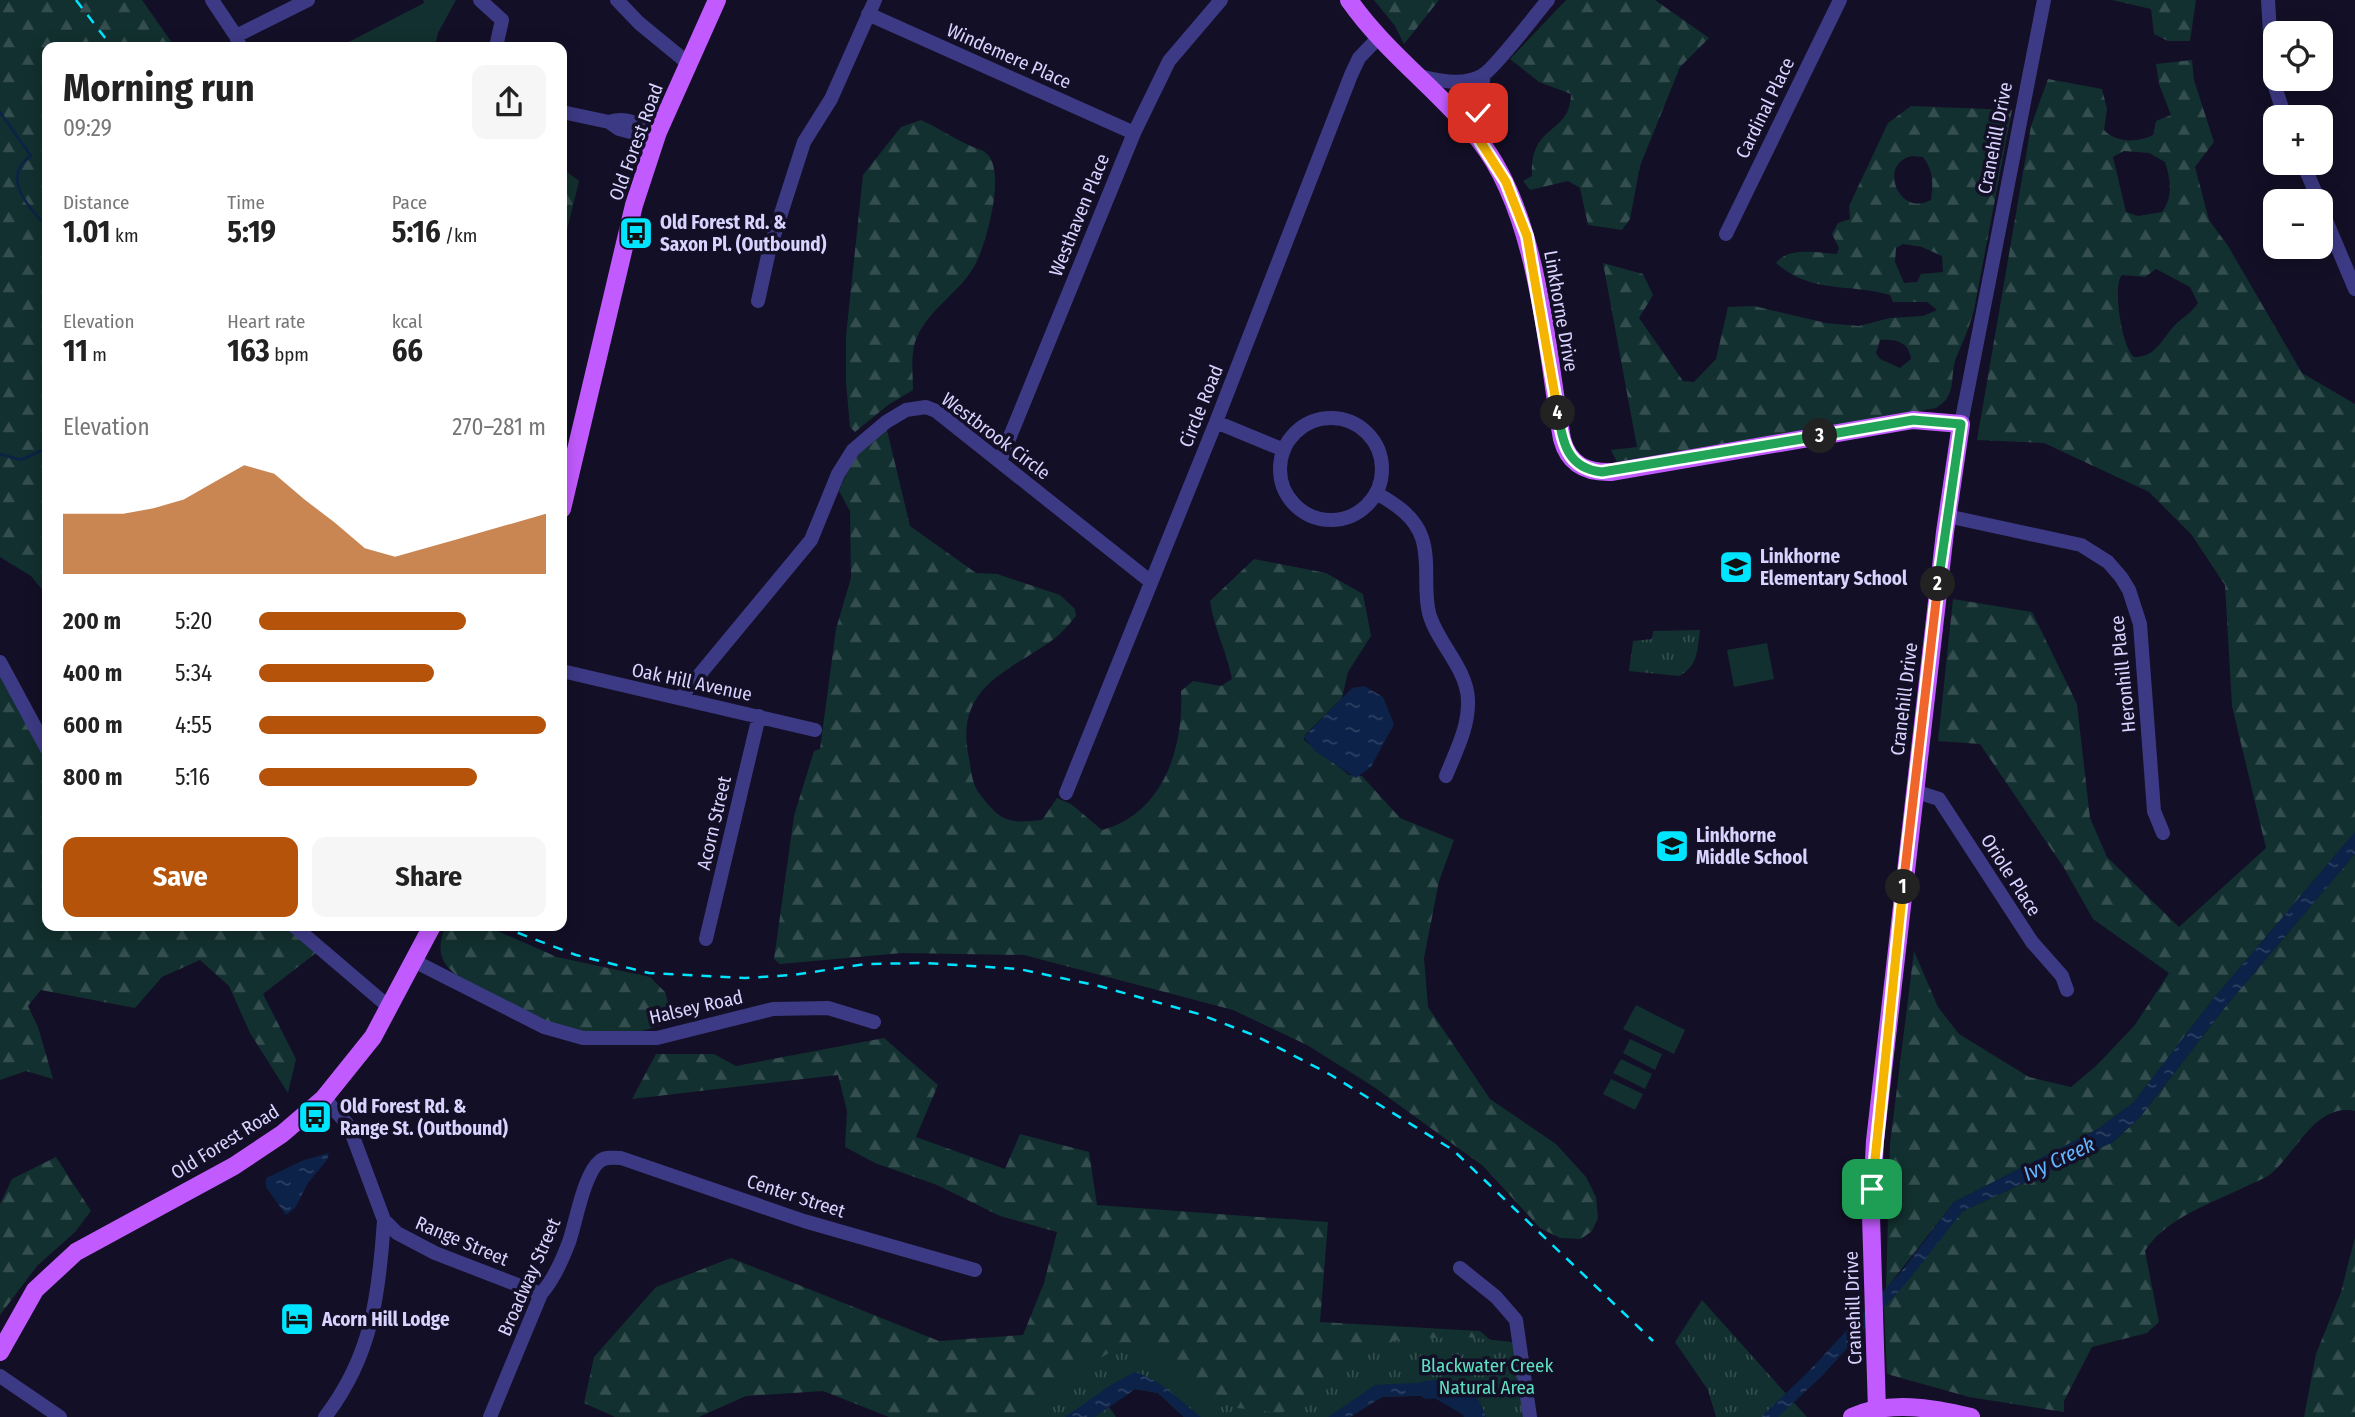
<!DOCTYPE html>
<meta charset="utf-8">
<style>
body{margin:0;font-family:"Fira Sans Condensed",sans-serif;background:#f6f6f6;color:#222;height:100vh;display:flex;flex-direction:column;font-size:26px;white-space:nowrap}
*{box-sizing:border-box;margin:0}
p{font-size:23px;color:#767676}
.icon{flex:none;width:38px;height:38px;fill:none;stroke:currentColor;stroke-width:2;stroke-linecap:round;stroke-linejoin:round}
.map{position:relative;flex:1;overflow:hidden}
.panel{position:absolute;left:42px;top:42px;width:525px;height:889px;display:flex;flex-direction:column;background:#fff;border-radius:14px;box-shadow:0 4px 18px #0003}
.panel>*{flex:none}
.controls{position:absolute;left:2263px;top:21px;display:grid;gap:14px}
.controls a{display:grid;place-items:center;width:70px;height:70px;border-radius:14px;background:#fff;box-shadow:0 4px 18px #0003;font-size:35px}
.pin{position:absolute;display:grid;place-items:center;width:60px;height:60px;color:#fff;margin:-30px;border-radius:14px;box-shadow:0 4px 10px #0006}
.km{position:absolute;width:35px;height:35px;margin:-18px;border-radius:50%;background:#222;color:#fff;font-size:19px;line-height:35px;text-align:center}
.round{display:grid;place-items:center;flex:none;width:74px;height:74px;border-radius:14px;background:#f6f6f6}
.summary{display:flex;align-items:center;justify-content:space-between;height:119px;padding:0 21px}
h1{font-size:38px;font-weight:700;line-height:52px}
.stats{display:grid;grid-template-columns:repeat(3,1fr);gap:10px;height:119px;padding:7px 21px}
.stats div{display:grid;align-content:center}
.stats b{font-size:30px;font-weight:700}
.stats small{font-size:19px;font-weight:400}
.stats p{font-size:19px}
.chart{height:196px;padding:14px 21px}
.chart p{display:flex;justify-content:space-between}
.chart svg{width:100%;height:126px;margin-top:7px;fill:#b45309;opacity:.7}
.button{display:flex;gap:14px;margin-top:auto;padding:14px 21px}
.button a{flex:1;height:80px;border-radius:14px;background:#b45309;color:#fff;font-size:28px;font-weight:700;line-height:80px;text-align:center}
.button a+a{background:#f6f6f6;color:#222}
ul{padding:0 21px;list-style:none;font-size:23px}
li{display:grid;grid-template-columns:112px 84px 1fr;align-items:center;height:52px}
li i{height:18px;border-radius:9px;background:#b45309}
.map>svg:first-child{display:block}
.grass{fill:#12302f}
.forest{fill:url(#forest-firs);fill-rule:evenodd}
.park{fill:url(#park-tufts)}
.water{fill:url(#water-ripples)}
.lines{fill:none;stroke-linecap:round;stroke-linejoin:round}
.stream{stroke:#0c2248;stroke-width:2.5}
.river{stroke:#0c2248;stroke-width:18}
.minor{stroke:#3d3a85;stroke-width:14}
.major{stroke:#c25bff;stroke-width:18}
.rail{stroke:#00e5ff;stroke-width:2.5;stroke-dasharray:10 9;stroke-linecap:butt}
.split-1-casing{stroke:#fff;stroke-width:14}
.split-2-casing{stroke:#fff;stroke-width:14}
.split-3-casing{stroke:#fff;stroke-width:14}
.split-4-casing{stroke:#fff;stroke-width:14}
.split-5-casing{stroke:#fff;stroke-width:14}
.split-1{stroke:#f5b400;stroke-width:9}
.split-2{stroke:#f0652b;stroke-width:9}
.split-3{stroke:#22a559;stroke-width:9}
.split-4{stroke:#22a559;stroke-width:9}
.split-5{stroke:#f5b400;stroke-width:9}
.labels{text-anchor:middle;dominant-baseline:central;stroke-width:7;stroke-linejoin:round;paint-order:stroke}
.street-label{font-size:19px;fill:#d9d4ff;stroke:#130f26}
.poi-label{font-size:19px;font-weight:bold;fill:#d9d4ff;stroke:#130f26;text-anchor:start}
.park-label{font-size:19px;fill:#5fe0c0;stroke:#130f26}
.water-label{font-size:21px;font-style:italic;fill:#62b6ff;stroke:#130f26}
</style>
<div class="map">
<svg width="2355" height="1417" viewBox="0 0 2355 1417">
<defs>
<pattern id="forest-firs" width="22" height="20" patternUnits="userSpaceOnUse" patternTransform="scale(1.75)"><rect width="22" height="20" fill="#12302f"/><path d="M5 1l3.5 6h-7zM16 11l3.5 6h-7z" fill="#344d4e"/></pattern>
<pattern id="park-tufts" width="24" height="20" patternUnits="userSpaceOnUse" patternTransform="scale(1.75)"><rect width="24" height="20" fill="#12302f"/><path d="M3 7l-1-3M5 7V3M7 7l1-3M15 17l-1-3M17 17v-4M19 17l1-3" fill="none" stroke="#344d4e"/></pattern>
<pattern id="water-ripples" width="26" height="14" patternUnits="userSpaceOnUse" patternTransform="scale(1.75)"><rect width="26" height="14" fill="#0c2248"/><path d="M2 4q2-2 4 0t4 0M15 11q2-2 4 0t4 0" fill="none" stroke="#2f4163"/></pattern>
</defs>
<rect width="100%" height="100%" fill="#130f26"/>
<path class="grass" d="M 423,0 L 456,0 L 438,33 L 435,47 L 339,47 L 424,3 Z
M 1767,643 L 1774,679 L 1734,687 L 1727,650 Z
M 1636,1005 L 1685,1030 L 1674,1054 L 1623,1029 Z
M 1630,1039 L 1662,1054 L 1655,1070 L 1623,1053 Z
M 1621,1059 L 1652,1074 L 1645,1089 L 1613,1073 Z
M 1611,1079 L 1643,1094 L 1635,1110 L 1603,1094 Z"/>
<path class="forest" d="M 0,0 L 142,0 L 175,47 L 47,47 L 47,596 L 31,576 L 0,557 Z
M 1374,0 L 1439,0 L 1404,44 L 1395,26 Z
M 1566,0 L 1655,0 L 1709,38 L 1680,67 L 1640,166 L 1630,219 L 1622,230 L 1588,225 L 1580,188 L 1568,181 L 1530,190 L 1523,181 L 1532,176 C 1530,122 1570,136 1571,94 L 1539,82 L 1510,59 Z
M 2112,0 L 2196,0 L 2190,41 L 2168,41 L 2154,34 L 2151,9 Z
M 2192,60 L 2194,80 L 2214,142 L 2195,167 L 2209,220 L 2228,246 L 2302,373 L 2355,404 L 2355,832 L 2214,998 L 2134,1102 L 2098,1129 L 1954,1202 L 1886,1289 L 1890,1144 L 1914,951 L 1938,1007 L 1959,1034 L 2029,1077 L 2071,1087 L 2096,1066 L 2135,1025 L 2169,973 L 2093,919 L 2064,868 L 1980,744 L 1938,741 L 1953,599 L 2032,612 L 2077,704 L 2090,818 L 2107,857 L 2179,927 L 2266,848 L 2232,706 L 2225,585 L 2191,534 L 2149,492 L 2044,443 L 1977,440 L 2031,126 L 2048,79 L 2102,89 L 2107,109 L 2104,130 C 2116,143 2138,143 2153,135 L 2156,121 L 2171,115 L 2159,84 L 2156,64 ZM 2124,151 L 2149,153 L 2165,162 C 2171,180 2173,197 2162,212 L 2138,216 L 2126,212 L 2113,157 ZM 2156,269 L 2190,287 L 2198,303 C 2191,313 2185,316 2177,323 C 2163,336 2157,358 2134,357 C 2122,348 2112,285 2122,275 L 2145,277 Z
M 1911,106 L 2012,110 L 1974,310 C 1969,328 1963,342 1956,358 C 1949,378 1958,395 1936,408 L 1646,461 L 1617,462 L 1611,450 L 1637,447 L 1603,263 L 1643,274 L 1653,295 L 1639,318 L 1683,381 L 1694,382 L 1716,359 L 1728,307 L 1754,306 L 1826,323 L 1859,326 L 1890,318 L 1923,316 L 1937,310 L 1927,302 L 1893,302 L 1890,295 C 1848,283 1811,294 1776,263 C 1788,246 1819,253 1837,254 L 1839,248 L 1832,234 L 1838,223 L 1850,219 L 1849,206 L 1888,123 ZM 1912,156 L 1923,157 C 1934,172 1933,183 1931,200 C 1899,218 1877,163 1912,156 ZM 1903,244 L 1922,247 L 1942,256 L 1943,272 L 1921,274 L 1917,282 L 1904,283 L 1895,262 L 1896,248 ZM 1880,340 C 1896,339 1909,342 1911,359 L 1900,368 L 1880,359 L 1876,353 Z
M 921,120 C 939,128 954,139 973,147 C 978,149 984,150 987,154 C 1006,172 987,240 977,261 C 963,291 931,306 917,337 C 910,353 913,373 913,390 L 888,405 L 855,432 L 850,427 L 846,382 L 846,336 L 863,175 L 901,127 Z
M 562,168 L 579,181 L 562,250 Z
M 886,426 L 910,526 L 976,573 L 997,574 L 1060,595 L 1075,609 L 1076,616 C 1069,624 1062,633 1054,639 C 1010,671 956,686 968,753 C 971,767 971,782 979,793 C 1000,821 1007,824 1042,820 L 1057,798 L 1071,804 L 1102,830 C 1163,814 1184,748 1181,691 L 1193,681 L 1221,686 L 1232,679 C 1227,652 1214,629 1210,601 L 1254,559 L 1326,573 L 1363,594 L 1371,636 L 1348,672 L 1342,698 L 1305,735 L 1304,740 L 1349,775 L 1362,776 L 1400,818 L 1454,840 L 1439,881 L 1424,958 L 1428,1007 L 1490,1099 L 1556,1144 L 1586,1177 L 1596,1197 L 1598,1218 L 1592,1231 L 1581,1239 L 1560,1238 L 1540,1228 L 1483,1166 L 1374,1087 L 1307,1045 L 1233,1010 L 1024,955 L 902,953 L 780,964 L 774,959 L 794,816 L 814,751 L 820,749 L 836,629 L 851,578 L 850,511 L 839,491 L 854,456 Z
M 0,662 L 47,749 L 47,926 L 294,926 L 321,949 L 263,994 L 296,1059 L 288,1093 L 250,1033 L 229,986 L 200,960 L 162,977 L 135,1008 L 41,990 L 28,1006 L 38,1027 L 53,1079 L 26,1071 L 0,1080 Z
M 2355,854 L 2355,1111 C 2316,1103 2297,1151 2273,1172 C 2267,1178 2257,1181 2249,1185 C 2215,1202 2166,1217 2145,1251 L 2159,1322 L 2147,1333 L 2092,1347 L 2064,1401 L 2064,1412 L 1969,1397 L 1887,1374 L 1884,1307 L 1963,1211 L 2113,1142 L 2140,1117 L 2226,1006 Z
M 446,926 L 486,926 L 557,957 L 650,977 L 665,992 L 669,1006 L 668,1020 C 657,1030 611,1039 596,1037 C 561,1032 469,993 447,966 C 437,954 440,938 446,926 Z
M 884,1038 L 938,1085 L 916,1137 L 1005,1169 L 1020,1134 L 1089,1152 L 1097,1205 L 1328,1222 L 1320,1322 L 1480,1331 L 1515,1361 L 1481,1399 L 1375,1385 L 1328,1417 L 1201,1417 L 1154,1378 L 1065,1417 L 889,1417 L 823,1391 L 746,1396 L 699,1417 L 615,1417 L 584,1403 L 594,1357 L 656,1287 L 731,1258 L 939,1341 L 1023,1335 L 1044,1283 L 1057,1232 L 1000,1216 L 937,1185 L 875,1163 L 845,1147 L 847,1111 L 838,1075 L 632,1099 L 656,1054 L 714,1054 L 736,1066 Z
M 56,1157 L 91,1211 L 75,1232 L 37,1266 L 0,1315 L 0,1204 L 12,1179 Z
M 2355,1237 L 2355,1417 L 2304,1417 L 2316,1354 L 2341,1292 Z"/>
<path class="park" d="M 1700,630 C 1697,650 1699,665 1679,676 L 1629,671 L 1633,641 L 1652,639 L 1653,631 Z
M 1702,1300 L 1807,1417 L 1716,1417 L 1708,1390 L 1675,1342 Z
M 1466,1337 L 1521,1343 L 1529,1417 L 1473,1417 L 1470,1409 L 1447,1395 L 1382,1397 L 1350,1417 L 1184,1417 L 1158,1393 L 1135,1389 L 1109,1407 L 1116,1417 L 1027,1417 L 1088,1365 L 1123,1345 L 1148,1350 L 1195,1394 L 1237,1408 L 1281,1413 L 1307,1401 L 1326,1387 L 1365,1349 L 1401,1339 Z"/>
<path class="water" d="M 1364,686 L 1383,697 L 1394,724 L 1371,767 L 1356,778 L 1315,751 L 1304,737 L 1352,688 Z
M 2355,832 L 2355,854 L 2226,1006 L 2140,1117 L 2113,1142 L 1963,1211 L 1907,1282 L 1822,1376 L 1778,1417 L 1761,1417 L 1809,1371 L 1901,1272 L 1954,1202 L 2098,1129 L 2134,1102 L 2214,998 Z
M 329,1153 L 327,1160 L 308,1183 L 295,1208 L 286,1215 L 266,1187 L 266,1178 L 304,1160 Z
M 1135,1372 C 1164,1381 1178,1400 1201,1417 L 1184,1417 L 1158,1393 L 1135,1389 L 1095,1417 L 1065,1417 L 1112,1384 Z
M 1434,1382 C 1464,1385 1477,1388 1486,1417 L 1475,1417 L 1470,1405 L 1453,1396 L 1435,1395 L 1382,1397 L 1350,1417 L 1328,1417 L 1375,1385 Z"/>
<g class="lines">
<path class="stream" d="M 0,112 L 31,156 C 0,177 28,207 47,227
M 47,247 L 44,255 L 47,262
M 0,454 L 21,460 L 47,448"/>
<path class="river" d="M 1427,1390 L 1437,1389 L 1471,1409 L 1473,1417"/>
<path class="minor" d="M 212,0 L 236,36
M 480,0 L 502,20 L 496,47
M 617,0 L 639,23 L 689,64
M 2268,0 L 2273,81 L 2285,117
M 868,14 L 1134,133
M 240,47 L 236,36 L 308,0
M 1418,76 C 1439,80 1462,87 1483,75 C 1496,67 1535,15 1548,0
M 562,112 L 609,122 L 619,129 L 642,135 L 649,130
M 609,122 C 632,115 638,128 656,132
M 1480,140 L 1478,110 L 1484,74
M 2303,163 L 2319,201
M 2320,206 L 2355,289
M 1726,234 L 1840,0
M 758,301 L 769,251 L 804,142 L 831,99 L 875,0
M1280 469a51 51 0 1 1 102 0a51 51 0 1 1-102 0Z
M 1216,422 L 1284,450
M 1961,424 L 2044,0
M 1000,461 L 1134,133 L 1169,61 L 1221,0
M 1378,494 C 1397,505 1415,517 1422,538 C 1430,562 1423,589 1429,613 C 1437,643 1467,668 1468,700 C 1469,727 1456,751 1446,776
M 1947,516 L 2081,545 L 2108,562 L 2121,577 L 2129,590 L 2140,624 L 2154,811 L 2163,833
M 0,662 L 47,749
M 562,671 L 815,730
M 681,697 L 811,540 L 838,474 L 853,450 L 886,422 L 906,410 L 926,407 L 936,411 L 1151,582
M 1914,791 L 1939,799 L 2032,942 L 2062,976 L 2067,990
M 1066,793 L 1216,422 L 1351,75 L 1359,58 L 1378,38
M 294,926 L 390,1008
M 706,939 L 759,716
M 414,961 L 544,1027 L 583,1038 L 657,1038 L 773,1009 L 828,1008 L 874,1022
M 324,1098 L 349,1126 L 384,1220 L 397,1233 L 435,1253 L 541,1294
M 1460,1268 L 1496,1297 L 1516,1320 L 1530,1417
M 0,1376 L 60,1417
M 325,1417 C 372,1356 379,1295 384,1220
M 490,1417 L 541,1294 C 554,1279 562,1261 569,1242 C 576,1222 584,1173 600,1161 C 606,1156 613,1158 621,1158 L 804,1221 L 975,1270"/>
<path class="major" d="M 1349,0 C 1386,53 1439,90 1479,140 C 1538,214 1546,347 1562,439 C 1569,465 1587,473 1612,472 L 1913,420 L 1961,424 L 1945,532 L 1875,1141 L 1871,1216 L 1877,1410
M 562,509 L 634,205 L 658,132 L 717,0
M 0,1352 L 35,1290 L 76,1252 L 234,1166 L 282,1134 L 324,1098 L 373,1037 L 432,926
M 1852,1417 C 1889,1400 1933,1408 1971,1417"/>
<path class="rail" d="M 76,0 L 112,47
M 500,926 L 576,955 L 649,973 L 745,978 L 793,975 L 865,964 L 925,963 L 1019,969 L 1099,986 L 1199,1014 L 1256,1036 L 1331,1075 L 1453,1150 L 1653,1341"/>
</g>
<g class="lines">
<g class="split-1-casing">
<path id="split-1" d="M 1872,1189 L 1903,887"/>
</g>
<g class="split-2-casing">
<path id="split-2" d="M 1903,887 L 1938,584"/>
</g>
<g class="split-3-casing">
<path id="split-3" d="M 1820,436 L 1913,420 L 1961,424 L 1938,584"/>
</g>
<g class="split-4-casing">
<path id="split-4" d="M 1558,413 C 1563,443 1567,468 1602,472 L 1820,436"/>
</g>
<g class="split-5-casing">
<path id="split-5" d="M 1478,113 L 1480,141 L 1506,182 L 1527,236 L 1558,413"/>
</g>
<use href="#split-1" class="split-1"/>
<use href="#split-2" class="split-2"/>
<use href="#split-3" class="split-3"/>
<use href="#split-4" class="split-4"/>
<use href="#split-5" class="split-5"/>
</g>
<defs>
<g id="bus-square" transform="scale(1.75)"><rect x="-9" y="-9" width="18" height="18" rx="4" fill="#00e5ff" stroke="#130f26"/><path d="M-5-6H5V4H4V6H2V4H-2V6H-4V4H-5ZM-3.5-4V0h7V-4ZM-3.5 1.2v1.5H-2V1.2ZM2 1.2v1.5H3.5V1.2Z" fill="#111"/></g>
<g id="school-square" transform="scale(1.75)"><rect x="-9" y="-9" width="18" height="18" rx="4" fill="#00e5ff" stroke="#130f26"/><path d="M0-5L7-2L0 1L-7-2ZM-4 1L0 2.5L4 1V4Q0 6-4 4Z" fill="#111"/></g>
<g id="hotel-square" transform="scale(1.75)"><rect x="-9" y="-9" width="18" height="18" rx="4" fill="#00e5ff" stroke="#130f26"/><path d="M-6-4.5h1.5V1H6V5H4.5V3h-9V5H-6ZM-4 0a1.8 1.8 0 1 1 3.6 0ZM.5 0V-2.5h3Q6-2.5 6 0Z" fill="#111"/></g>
</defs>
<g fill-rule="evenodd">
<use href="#bus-square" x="636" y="233"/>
<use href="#school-square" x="1736" y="567"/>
<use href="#school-square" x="1672" y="846"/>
<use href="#bus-square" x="315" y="1117"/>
<use href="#hotel-square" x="297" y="1319"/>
</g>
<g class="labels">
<g class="street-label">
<text transform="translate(1009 56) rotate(24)">Windemere Place</text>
<text transform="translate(1765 108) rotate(-64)">Cardinal Place</text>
<text transform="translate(1995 138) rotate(-79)">Cranehill Drive</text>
<text transform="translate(636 142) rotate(-70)">Old Forest Road</text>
<text transform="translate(1079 215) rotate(-68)">Westhaven Place</text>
<text transform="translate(1561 311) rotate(80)">Linkhorne Drive</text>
<text transform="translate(1201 406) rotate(-68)">Circle Road</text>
<text transform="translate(996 436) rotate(37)">Westbrook Circle</text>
<text transform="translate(2123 674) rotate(-96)">Heronhill Place</text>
<text transform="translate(692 682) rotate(12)">Oak Hill Avenue</text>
<text transform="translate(1904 699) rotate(-83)">Cranehill Drive</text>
<text transform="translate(714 823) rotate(-77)">Acorn Street</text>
<text transform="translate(2011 875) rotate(57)">Oriole Place</text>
<text transform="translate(696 1007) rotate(-13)">Halsey Road</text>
<text transform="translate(225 1142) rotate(-32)">Old Forest Road</text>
<text transform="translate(796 1196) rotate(18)">Center Street</text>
<text transform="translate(462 1241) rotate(23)">Range Street</text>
<text transform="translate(529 1277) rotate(-66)">Broadway Street</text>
<text transform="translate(1853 1308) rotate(-92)">Cranehill Drive</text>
</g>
<g class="poi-label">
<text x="660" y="222">Old Forest Rd. &amp;<tspan x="660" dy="22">Saxon Pl. (Outbound)</tspan></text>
<text x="1760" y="556">Linkhorne<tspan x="1760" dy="22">Elementary School</tspan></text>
<text x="1696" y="835">Linkhorne<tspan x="1696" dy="22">Middle School</tspan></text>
<text x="340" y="1106">Old Forest Rd. &amp;<tspan x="340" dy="22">Range St. (Outbound)</tspan></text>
<text x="322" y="1319">Acorn Hill Lodge</text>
</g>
<g class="park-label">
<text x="1487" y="1365">Blackwater Creek<tspan x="1487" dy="22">Natural Area</tspan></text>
</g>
<g class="water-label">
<text transform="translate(2059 1159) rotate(-25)">Ivy Creek</text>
</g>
</g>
</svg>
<div class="controls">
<a><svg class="icon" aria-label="locate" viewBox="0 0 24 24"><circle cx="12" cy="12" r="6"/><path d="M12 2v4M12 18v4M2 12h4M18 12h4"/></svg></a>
<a>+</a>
<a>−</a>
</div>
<div class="pin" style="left:1872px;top:1189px;background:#1e9e55"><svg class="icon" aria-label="arrive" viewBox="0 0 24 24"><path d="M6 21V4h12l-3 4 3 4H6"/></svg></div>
<div class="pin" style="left:1478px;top:113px;background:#d93025"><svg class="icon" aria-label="check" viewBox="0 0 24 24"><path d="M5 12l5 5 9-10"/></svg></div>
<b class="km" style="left:1903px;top:887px">1</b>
<b class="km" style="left:1938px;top:584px">2</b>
<b class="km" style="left:1820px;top:436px">3</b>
<b class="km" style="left:1558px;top:413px">4</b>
<section class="panel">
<div class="summary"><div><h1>Morning run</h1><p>09:29</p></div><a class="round"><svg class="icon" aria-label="share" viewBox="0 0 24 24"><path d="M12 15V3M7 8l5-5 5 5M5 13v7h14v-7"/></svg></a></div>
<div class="stats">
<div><p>Distance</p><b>1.01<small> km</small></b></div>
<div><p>Time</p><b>5:19</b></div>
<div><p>Pace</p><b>5:16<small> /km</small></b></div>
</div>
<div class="stats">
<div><p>Elevation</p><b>11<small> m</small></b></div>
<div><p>Heart rate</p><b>163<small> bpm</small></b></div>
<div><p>kcal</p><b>66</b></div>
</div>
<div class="chart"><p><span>Elevation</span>270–281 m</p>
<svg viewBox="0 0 160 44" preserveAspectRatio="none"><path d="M0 44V23L10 23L20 23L30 21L40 18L50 12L60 6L70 9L80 18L90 26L100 35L110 38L120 35L130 32L140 29L150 26L160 23V44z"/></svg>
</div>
<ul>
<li><b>200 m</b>5:20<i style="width:72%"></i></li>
<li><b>400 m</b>5:34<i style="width:61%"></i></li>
<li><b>600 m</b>4:55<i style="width:100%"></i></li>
<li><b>800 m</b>5:16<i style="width:76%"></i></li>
</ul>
<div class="button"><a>Save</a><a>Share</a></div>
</section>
</div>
